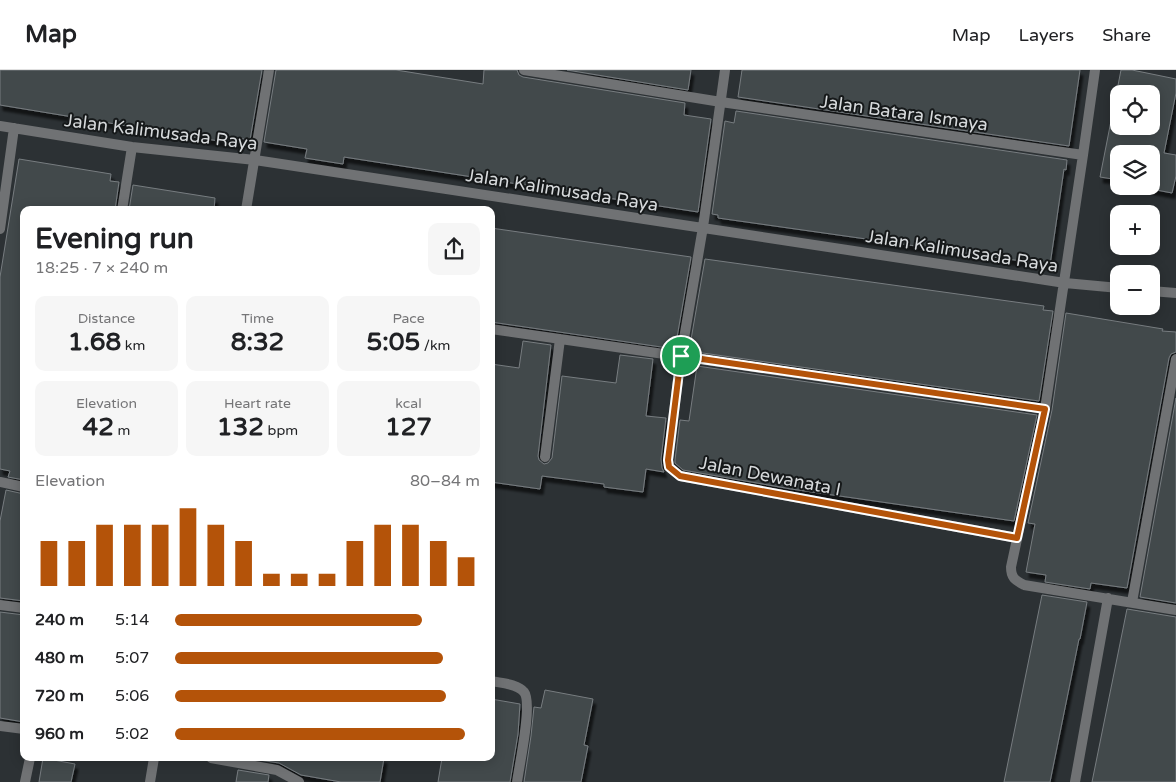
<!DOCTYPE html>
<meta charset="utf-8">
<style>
body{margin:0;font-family:"Varela Round",sans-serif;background:#f6f6f6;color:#202124;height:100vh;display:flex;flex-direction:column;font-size:19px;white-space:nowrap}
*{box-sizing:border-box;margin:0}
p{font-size:16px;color:#757577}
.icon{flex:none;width:28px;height:28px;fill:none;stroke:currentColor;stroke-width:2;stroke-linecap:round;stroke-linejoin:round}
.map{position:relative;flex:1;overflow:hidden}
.panel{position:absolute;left:20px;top:136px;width:475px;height:555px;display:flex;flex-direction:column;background:#fff;border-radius:10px;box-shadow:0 2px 12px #0003}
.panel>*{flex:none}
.controls{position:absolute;left:1110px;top:15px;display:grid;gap:10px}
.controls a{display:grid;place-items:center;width:50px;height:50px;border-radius:10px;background:#fff;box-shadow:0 2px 12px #0003;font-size:25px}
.pin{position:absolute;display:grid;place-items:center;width:42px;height:42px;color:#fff;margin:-21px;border:2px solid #fff;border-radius:50%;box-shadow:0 1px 5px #0007}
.round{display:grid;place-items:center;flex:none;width:52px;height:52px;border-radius:10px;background:#f6f6f6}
.overview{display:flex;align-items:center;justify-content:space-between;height:85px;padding:0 15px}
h1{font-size:28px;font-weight:800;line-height:38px}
.figures{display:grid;grid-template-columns:repeat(3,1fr);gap:8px;height:85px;padding:5px 15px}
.figures div{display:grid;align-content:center;border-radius:10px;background:#f6f6f6;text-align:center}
.figures b{font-size:25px;font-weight:800}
.figures small{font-size:14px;font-weight:400}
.figures p{font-size:14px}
.chart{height:140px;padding:10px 15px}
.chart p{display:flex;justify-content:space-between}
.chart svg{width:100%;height:90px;margin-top:5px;stroke:#b45309;stroke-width:6}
ul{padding:0 15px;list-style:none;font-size:16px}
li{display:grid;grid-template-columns:80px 60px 1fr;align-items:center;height:38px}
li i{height:12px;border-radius:6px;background:#b45309}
header{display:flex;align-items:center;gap:30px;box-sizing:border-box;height:70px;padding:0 25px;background:#fff;border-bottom:1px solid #e0e0e0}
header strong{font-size:24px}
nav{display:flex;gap:28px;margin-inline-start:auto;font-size:18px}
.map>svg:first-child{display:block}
.building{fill:#43484b;stroke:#777d80;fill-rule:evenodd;filter:url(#shadow)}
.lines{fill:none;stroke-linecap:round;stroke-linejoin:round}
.minor{stroke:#707274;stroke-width:10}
.route-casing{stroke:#fff;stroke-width:10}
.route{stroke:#b45309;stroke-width:6}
.labels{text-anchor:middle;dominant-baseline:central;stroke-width:4;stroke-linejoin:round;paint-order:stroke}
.street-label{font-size:18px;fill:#d6d9db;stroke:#16191a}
</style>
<header>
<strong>Map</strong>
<nav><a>Map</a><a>Layers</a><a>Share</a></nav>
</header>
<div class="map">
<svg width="1176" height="712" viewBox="0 0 1176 712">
<defs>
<filter id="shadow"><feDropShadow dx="3" dy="5.5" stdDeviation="1" flood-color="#0009"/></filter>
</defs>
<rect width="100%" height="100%" fill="#2c3134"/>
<path class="building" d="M 0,0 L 262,0 L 250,70 L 238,68 L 237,74 L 0,35 Z
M 276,0 L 396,0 L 483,14 L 484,0 L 517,0 L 519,5 L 523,7 L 685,33 L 684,45 L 711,49 L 698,142 L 344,87 L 343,94 L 305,88 L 307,79 L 264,72 Z
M 567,0 L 691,0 L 688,20 Z
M 742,0 L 1080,0 L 1069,76 L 738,27 Z
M 1121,0 L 1132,0 L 1176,9 L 1176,23 L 1164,83 L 1176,85 L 1176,106 L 1172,123 L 1146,118 L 1146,116 L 1151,116 L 1151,84 L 1119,84 L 1119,110 L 1100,107 ZM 1119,24 L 1151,24 L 1151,56 L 1119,56 Z
M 736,41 L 1067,90 L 1066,100 L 1064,99 L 1050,195 L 718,148 L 718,145 L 712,144 L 725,51 L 734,53 Z
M 19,89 L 111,104 L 110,111 L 119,112 L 115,140 L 24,140 L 24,410 L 8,407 L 10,401 L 0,399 L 0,207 Z
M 133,115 L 215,128 L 214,140 L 129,140 Z
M 491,158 L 691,187 L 675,279 L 491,252 Z
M 705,189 L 1044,236 L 1043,240 L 1053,241 L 1039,331 L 689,281 Z
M 1066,243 L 1163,259 L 1162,261 L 1176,262 L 1176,282 L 1171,284 L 1169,288 L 1127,518 L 1091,513 L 1090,519 L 1045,512 L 1046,505 L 1026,502 L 1035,454 L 1028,453 L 1052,340 Z
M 523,271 L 551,275 L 538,386 L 539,390 L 544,394 L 548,393 L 552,388 L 562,306 L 616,313 L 620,285 L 653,289 L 646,346 L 666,348 L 661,389 L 662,398 L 664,402 L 646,399 L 643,422 L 604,417 L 604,414 L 542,406 L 540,419 L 491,412 L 491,294 L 519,298 Z
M 697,296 L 1037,345 L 1014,451 L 791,419 L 683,400 L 675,393 L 675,390 L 680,350 L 689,351 Z
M 1176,328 L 1176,533 L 1140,527 Z
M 6,420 L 24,424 L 24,531 L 0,528 L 0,451 Z
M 1042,525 L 1087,532 L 1080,569 L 1079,569 L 1050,712 L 1004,712 Z
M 1127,539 L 1176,547 L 1176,712 L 1092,712 Z
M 0,542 L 24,545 L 24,652 L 0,648 Z
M 545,620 L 593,629 L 584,675 L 588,676 L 581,712 L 524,712 L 531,666 L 534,637 L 541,638 Z
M 491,629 L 520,634 L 518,664 L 510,712 L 438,712 L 442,688 L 491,688 Z
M 43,688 L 75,694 L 71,712 L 39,712 Z
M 247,688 L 384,688 L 380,712 L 341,712 L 301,705 L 279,693 Z
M 238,700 L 269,705 L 268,712 L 236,712 Z"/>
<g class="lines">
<path class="minor" d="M 524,0 L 721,32 L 1083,85
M 725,0 L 703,157 L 681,286 L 668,390 L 669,397 L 680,406 L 1017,468
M 1095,0 L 1083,85 L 1045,339 L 1011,497 C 1011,508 1015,510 1024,515 L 1176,540
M 0,56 L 132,77 L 255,90 L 1065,213 L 1119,218
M 122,140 L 132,77
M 246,140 L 269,0
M 0,159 L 14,58
M 1151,221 L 1176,223
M 491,259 L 1045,339
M 545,387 L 560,269
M 0,412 L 24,417
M 1132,532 L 1176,289
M 0,535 L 24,538
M 491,611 C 501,613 518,614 524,622 C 533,633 519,696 517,712
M 0,656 L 24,659
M 211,688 L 277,700 L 299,712
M 25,712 L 30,688
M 150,712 L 154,688
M 1075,712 L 1108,528"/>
</g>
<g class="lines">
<g class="route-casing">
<path id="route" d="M 681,286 L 1045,339 L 1017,468 L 680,406 L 669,397 L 668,390 Z"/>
</g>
<use href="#route" class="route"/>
</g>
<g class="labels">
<g class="street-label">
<text transform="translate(904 43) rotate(8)">Jalan Batara Ismaya</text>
<text transform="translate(161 62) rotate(7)">Jalan Kalimusada Raya</text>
<text transform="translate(562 120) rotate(9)">Jalan Kalimusada Raya</text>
<text transform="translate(962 181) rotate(9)">Jalan Kalimusada Raya</text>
<text transform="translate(770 406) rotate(11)">Jalan Dewanata I</text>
</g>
</g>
</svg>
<div class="controls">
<a><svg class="icon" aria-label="locate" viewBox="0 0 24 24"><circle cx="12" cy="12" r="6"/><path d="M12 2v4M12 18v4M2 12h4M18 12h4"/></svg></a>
<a><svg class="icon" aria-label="layers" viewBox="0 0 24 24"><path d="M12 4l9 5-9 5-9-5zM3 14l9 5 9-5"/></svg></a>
<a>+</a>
<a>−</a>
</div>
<div class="pin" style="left:681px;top:286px;background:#1e9e55"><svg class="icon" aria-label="arrive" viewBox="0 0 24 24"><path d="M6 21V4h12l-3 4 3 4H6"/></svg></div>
<section class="panel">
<div class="overview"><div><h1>Evening run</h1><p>18:25 · 7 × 240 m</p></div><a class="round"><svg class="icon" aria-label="share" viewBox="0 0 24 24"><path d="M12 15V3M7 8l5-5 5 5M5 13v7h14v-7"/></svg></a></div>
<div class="figures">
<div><p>Distance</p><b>1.68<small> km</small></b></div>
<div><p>Time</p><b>8:32</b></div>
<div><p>Pace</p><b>5:05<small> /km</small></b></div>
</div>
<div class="figures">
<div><p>Elevation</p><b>42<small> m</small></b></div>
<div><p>Heart rate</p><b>132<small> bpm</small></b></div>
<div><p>kcal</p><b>127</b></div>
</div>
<div class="chart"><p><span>Elevation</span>80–84 m</p>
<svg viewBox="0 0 160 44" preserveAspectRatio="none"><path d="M5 44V22M15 44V22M25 44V14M35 44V14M45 44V14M55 44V6M65 44V14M75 44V22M85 44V38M95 44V38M105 44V38M115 44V22M125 44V14M135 44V14M145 44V22M155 44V30"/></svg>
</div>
<ul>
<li><b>240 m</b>5:14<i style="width:81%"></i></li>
<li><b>480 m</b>5:07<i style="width:88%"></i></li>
<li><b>720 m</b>5:06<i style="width:89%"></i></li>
<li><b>960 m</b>5:02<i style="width:95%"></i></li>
</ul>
</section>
</div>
